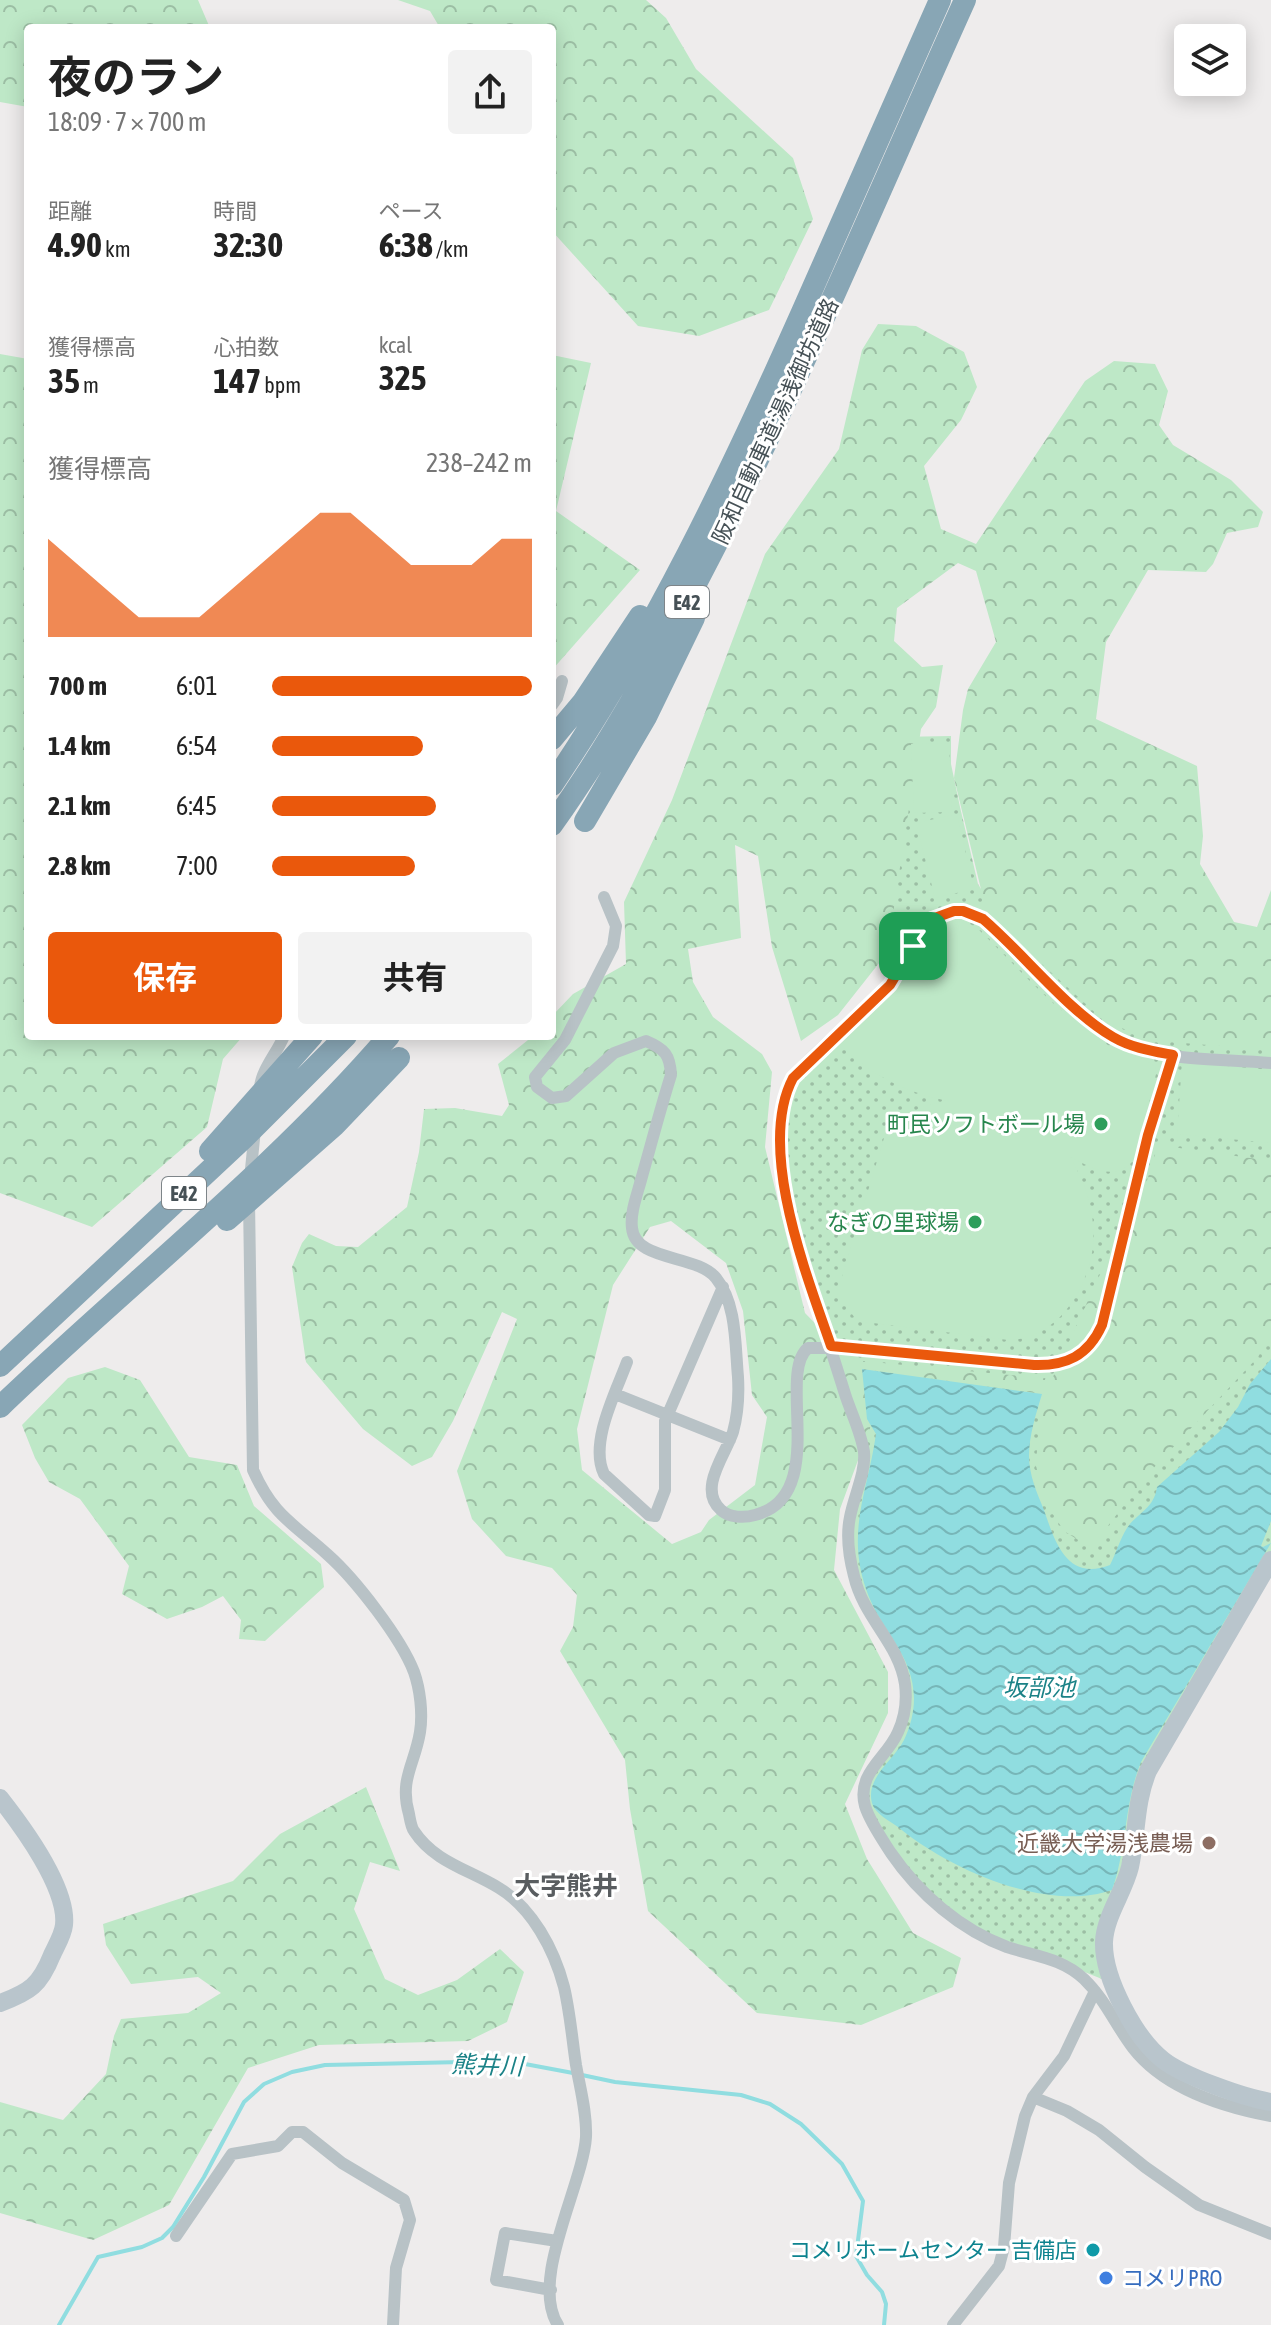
<!DOCTYPE html>
<html lang="ja">
<meta charset="utf-8">
<style>
body{margin:0;font-family:"Asap Condensed","Noto Sans JP",sans-serif;background:#f2f2f2;color:#222;height:100vh;display:flex;flex-direction:column;font-size:30px;white-space:nowrap}
*{box-sizing:border-box;margin:0}
p{font-size:26px;color:#767676}
.icon{flex:none;width:44px;height:44px;fill:none;stroke:currentColor;stroke-width:2;stroke-linecap:round;stroke-linejoin:round}
.map{position:relative;flex:1;overflow:hidden}
.details{position:absolute;left:24px;top:24px;width:532px;height:1016px;display:flex;flex-direction:column;background:#fff;border-radius:8px;box-shadow:0 4px 20px #0003}
.details>*{flex:none}
.tools{position:absolute;left:1174px;top:24px;display:grid;gap:16px}
.tools a{display:grid;place-items:center;width:72px;height:72px;border-radius:8px;background:#fff;box-shadow:0 4px 20px #0003;font-size:40px}
.pin{position:absolute;display:grid;place-items:center;width:68px;height:68px;color:#fff;margin:-34px;border-radius:16px;box-shadow:0 4px 12px #0006}
.round{display:grid;place-items:center;flex:none;width:84px;height:84px;border-radius:8px;background:#f2f2f2}
.head{display:flex;align-items:center;justify-content:space-between;height:136px;padding:0 24px}
h1{font-size:44px;font-weight:700;line-height:60px}
.stats{display:grid;grid-template-columns:repeat(3,1fr);gap:12px;height:136px;padding:8px 24px}
.stats div{display:grid;align-content:center}
.stats b{font-size:34px;font-weight:700}
.stats small{font-size:22px;font-weight:400}
.stats p{font-size:22px}
.chart{height:224px;padding:16px 24px}
.chart p{display:flex;justify-content:space-between}
.chart svg{width:100%;height:144px;margin-top:8px;fill:#ea580c;opacity:.7}
.button{display:flex;gap:16px;margin-top:auto;padding:16px 24px}
.button a{flex:1;height:92px;border-radius:8px;background:#ea580c;color:#fff;font-size:32px;font-weight:700;line-height:92px;text-align:center}
.button a+a{background:#f2f2f2;color:#222}
ul{padding:0 24px;list-style:none;font-size:26px}
li{display:grid;grid-template-columns:128px 96px 1fr;align-items:center;height:60px}
li i{height:20px;border-radius:10px;background:#ea580c}
.map>svg:first-child{display:block}
.grass{fill:url(#grass-dots)}
.forest{fill:url(#forest-crowns);fill-rule:evenodd}
.pitch{fill:#bee8c7}
.water{fill:url(#water-waves)}
.lines{fill:none;stroke-linecap:round;stroke-linejoin:round}
.stream{stroke:#90dde0;stroke-width:4}
.street{stroke:#b8c2c6;stroke-width:12}
.secondary{stroke:#b9c5cc;stroke-width:18}
.highway{stroke:#88a6b5;stroke-width:22}
.route-casing{stroke:#fff;stroke-width:16}
.route{stroke:#ea580c;stroke-width:10}
.leisure-dot{fill:#2e9e5b;stroke:#fff;stroke-width:3}
.education-dot{fill:#8d6e63;stroke:#fff;stroke-width:3}
.culture-dot{fill:#0f9aa8;stroke:#fff;stroke-width:3}
.shop-dot{fill:#3f7fe0;stroke:#fff;stroke-width:3}
.labels{text-anchor:middle;dominant-baseline:central;stroke-width:6;stroke-linejoin:round;paint-order:stroke}
.shield{fill:#fff;stroke:#7e8589;stroke-width:2}
.shield-label{font-size:20px;font-weight:bold;fill:#465156}
.street-label{font-size:22px;fill:#465156;stroke:#fff}
.leisure-label{font-size:22px;fill:#27864d;stroke:#fff;text-anchor:end}
.education-label{font-size:22px;fill:#785e54;stroke:#fff;text-anchor:end}
.culture-label{font-size:22px;fill:#0d838f;stroke:#fff;text-anchor:end}
.shop-label{font-size:22px;fill:#366cbe;stroke:#fff;text-anchor:start}
.water-label{font-size:24px;font-style:italic;fill:#1b8287;stroke:#fff}
.quarter-label{font-size:26px;font-weight:bold;fill:#595d60;stroke:#fff}
</style>
<div class="map">
<svg width="1271" height="2325" viewBox="0 0 1271 2325">
<defs>
<pattern id="grass-dots" width="8" height="8" patternUnits="userSpaceOnUse" patternTransform="scale(2)"><rect width="8" height="8" fill="#bee8c7"/><path d="M2 2h.1M6 6h.1" fill="none" stroke="#9cbea4" stroke-width="1.8" stroke-linecap="round"/></pattern>
<pattern id="forest-crowns" width="20" height="18" patternUnits="userSpaceOnUse" patternTransform="scale(2)"><rect width="20" height="18" fill="#bee8c7"/><path d="M2 6a3 3 0 1 1 6 0M12 15a3 3 0 1 1 6 0" fill="none" stroke="#9cbea4"/></pattern>
<pattern id="water-waves" width="16" height="10" patternUnits="userSpaceOnUse" patternTransform="scale(2)"><rect width="16" height="10" fill="#90dde0"/><path d="M0 5q4-4 8 0t8 0" fill="none" stroke="#77b6b8"/></pattern>
</defs>
<rect width="100%" height="100%" fill="#eeecec"/>
<path class="grass" d="M 951,736 L 951,764 L 960,807 L 978,884 L 988,900 L 1271,1041 L 1271,1560 L 1148,1771 L 1109,1922 L 1112,1983 L 1052,1959 L 1002,1945 L 927,1896 L 865,1805 L 870,1771 L 898,1732 L 904,1680 L 870,1618 L 849,1546 L 864,1462 L 784,1187 L 789,1088 C 813,1063 899,988 902,958 C 904,944 894,930 892,916 L 896,737 Z"/>
<path class="forest" d="M 0,0 L 198,0 L 210,28 L 28,28 L 28,107 L 0,102 Z
M 398,0 L 646,0 L 666,18 L 696,69 L 793,158 L 813,219 L 769,310 L 699,336 L 638,326 L 552,231 L 552,28 L 440,28 L 430,11 Z
M 878,324 L 916,326 L 964,352 L 977,387 L 961,420 L 924,466 L 941,529 L 976,544 L 1085,381 L 1114,361 L 1155,364 L 1168,391 L 1159,425 L 1173,445 L 1231,480 L 1263,512 L 1258,527 L 1227,533 L 1213,564 L 1206,572 L 1148,570 L 1106,642 L 1096,719 L 1197,766 L 1203,836 L 1200,864 L 1234,922 L 1257,927 L 1271,890 L 1271,1050 L 1145,1040 L 1099,1016 L 987,914 L 954,778 L 963,710 L 968,689 L 996,642 L 976,571 L 958,563 L 897,608 L 894,641 L 922,667 L 943,665 L 936,707 L 921,729 L 887,953 L 838,1015 L 801,1041 L 772,947 L 758,856 L 735,845 L 741,938 L 688,949 L 693,982 L 713,1017 L 762,1054 L 772,1072 L 765,1147 L 805,1313 L 851,1360 L 1052,1379 L 1102,1270 L 1141,1200 L 1158,1145 L 1271,1161 L 1271,1334 L 1258,1357 L 1147,1475 L 1091,1548 L 1064,1531 L 1034,1485 L 1042,1394 L 863,1369 L 871,1425 L 840,1509 L 834,1570 L 888,1672 L 888,1713 L 845,1804 L 867,1859 L 913,1933 L 961,1958 L 953,1987 L 861,2025 L 757,2013 L 648,1911 L 630,1809 L 625,1760 L 560,1651 L 573,1627 L 577,1595 L 552,1568 L 506,1556 L 472,1519 L 457,1471 L 517,1319 L 502,1312 L 453,1421 L 432,1457 L 412,1466 L 363,1429 L 306,1362 L 292,1267 L 302,1243 L 309,1234 L 336,1246 L 358,1247 L 407,1207 L 419,1152 L 424,1109 L 455,1108 L 502,1116 L 509,1105 L 498,1064 L 533,1036 L 552,1036 L 552,1016 L 573,994 L 626,964 L 624,902 L 672,800 L 765,554 L 839,449 L 862,350 ZM 671,1221 L 726,1263 L 743,1311 L 752,1395 L 767,1417 L 755,1485 L 709,1520 L 701,1532 L 672,1544 L 582,1470 L 577,1429 L 613,1285 L 650,1227 Z
M 0,354 L 28,359 L 28,1036 L 243,1036 L 223,1059 L 207,1127 L 92,1227 L 0,1193 Z
M 552,355 L 591,363 L 556,511 L 640,570 L 552,670 Z
M 105,1367 L 140,1380 L 189,1457 L 237,1465 L 254,1506 L 321,1564 L 324,1587 L 265,1641 L 239,1639 L 241,1620 L 223,1596 L 202,1607 L 167,1619 L 122,1594 L 129,1566 L 80,1499 L 49,1482 L 35,1458 L 22,1425 L 68,1378 Z
M 366,1787 L 400,1871 L 370,1862 L 354,1909 L 385,1979 L 418,1995 L 457,1980 L 500,1949 L 524,1972 L 507,2022 L 468,2041 L 319,2045 L 248,2068 L 169,2205 L 93,2240 L 0,2213 L 0,2102 L 63,2120 L 106,2074 L 114,2036 L 121,2019 L 188,2013 L 221,1993 L 198,1977 L 131,1984 L 106,1945 L 103,1924 L 233,1881 L 280,1834 Z"/>
<path class="pitch" d="M 949,743 L 952,812 L 914,813 L 911,744 Z
M 957,814 L 974,889 L 935,898 L 916,823 Z
M 954,921 L 968,923 L 976,927 C 1018,967 1058,1015 1108,1045 C 1123,1054 1148,1056 1157,1070 L 1136,1157 C 1116,1184 1092,1168 1069,1156 C 1086,1182 1096,1214 1093,1246 C 1088,1290 1056,1340 1008,1340 L 857,1321 L 837,1293 L 884,1138 C 900,1114 921,1105 949,1101 C 906,1093 870,1075 839,1043 L 905,979 L 935,927 Z
M 1182,1062 L 1271,1070 L 1271,1143 L 1177,1134 Z"/>
<path class="water" d="M 1271,1359 L 1271,1521 L 1261,1546 L 1263,1547 L 1271,1543 L 1141,1762 C 1124,1803 1127,1849 1112,1890 C 1046,1913 949,1869 898,1827 C 890,1821 875,1814 872,1803 C 865,1778 894,1760 904,1740 C 910,1728 914,1712 914,1699 C 914,1654 879,1629 866,1589 C 846,1530 868,1491 876,1434 L 867,1419 L 862,1369 L 1042,1394 C 1036,1414 1029,1435 1029,1456 C 1029,1475 1037,1493 1044,1510 C 1055,1542 1067,1582 1110,1565 C 1116,1553 1120,1539 1127,1528 C 1137,1513 1154,1509 1157,1487 L 1219,1432 L 1238,1407 L 1250,1384 Z"/>
<g class="lines">
<path class="stream" d="M 582,2075 L 615,2082 L 741,2095 L 770,2104 L 801,2124 L 842,2164 L 863,2201 L 856,2256 L 867,2275 L 882,2292 L 886,2304 L 884,2325
M 59,2325 L 98,2257 L 142,2247 L 162,2238 L 173,2227 L 204,2177 L 244,2102 L 264,2084 L 292,2072 L 325,2065 L 509,2061 L 573,2073"/>
<path class="street" d="M 552,705 L 557,698 L 562,681
M 604,897 L 616,926 L 613,946 L 565,1040 L 535,1077 L 537,1087 L 552,1098 L 566,1096 L 614,1053 L 646,1041 C 665,1049 670,1055 671,1075 C 660,1110 651,1145 641,1180 C 637,1195 630,1213 632,1228 C 635,1262 697,1254 716,1278 C 737,1304 735,1345 738,1377 C 739,1395 738,1414 733,1432 C 726,1454 697,1489 721,1510 C 729,1518 745,1518 755,1515 C 830,1496 776,1374 808,1348 L 845,1346 L 1045,1366 C 1073,1364 1090,1351 1102,1325 L 1148,1135 L 1173,1055
M 1271,1063 C 1229,1059 1183,1061 1143,1050 C 1084,1033 1029,959 983,919 C 963,908 942,909 926,925 C 912,943 906,966 891,983 C 864,1016 825,1039 798,1072 C 771,1105 782,1170 788,1209 C 805,1272 826,1333 845,1394 C 851,1413 861,1432 864,1452 C 866,1472 854,1496 850,1517 C 846,1536 849,1557 854,1576 C 864,1619 899,1643 905,1684 C 907,1700 905,1717 898,1732 C 887,1758 856,1773 865,1806 C 870,1822 882,1839 891,1853 C 919,1894 961,1930 1007,1947 C 1034,1956 1062,1958 1084,1979 C 1105,1999 1116,2026 1133,2048 C 1164,2088 1223,2107 1271,2116
M 260,1087 C 262,1069 277,1053 284,1036
M 250,1179 L 255,1129
M 249,1201 L 253,1470 C 274,1517 293,1523 328,1555 C 355,1579 401,1638 414,1672 C 420,1689 423,1713 420,1732 C 415,1764 399,1779 409,1814 C 410,1819 411,1827 414,1831 C 434,1862 470,1870 499,1888 C 532,1908 554,1949 564,1987 C 570,2012 572,2038 576,2065 C 580,2088 587,2113 586,2137 C 583,2185 529,2280 558,2325
M 627,1362 C 616,1392 589,1443 604,1474 L 649,1515 L 655,1516 L 665,1490 L 665,1421 L 723,1287
M 615,1394 L 730,1440
M 1033,2097 L 1067,2111 L 1099,2130 L 1145,2167 L 1199,2205 L 1271,2234
M 176,2236 L 232,2154 L 278,2146 L 292,2132 L 303,2132 L 342,2163 L 404,2200 L 410,2220 L 396,2268 L 393,2325
M 551,2290 L 496,2280 L 505,2233 L 557,2241
M 953,2325 L 999,2266 L 1004,2247 L 1009,2183 L 1025,2116 L 1033,2097 L 1064,2056 L 1095,1991"/>
<path class="secondary" d="M 1271,1560 L 1148,1771 C 1135,1802 1137,1834 1130,1867 C 1124,1892 1105,1916 1104,1942 C 1103,1978 1135,2038 1163,2060 C 1183,2076 1245,2098 1271,2102
M 0,1798 C 22,1826 68,1888 64,1925 C 63,1935 56,1946 52,1955 C 40,1985 30,1992 0,2003"/>
<path class="highway" d="M 552,739 L 583,702 L 640,616
M 552,785 C 653,636 730,474 803,310 C 849,207 894,103 940,0
M 585,821 L 646,717 L 694,618
M 552,825 C 616,735 669,637 719,539 C 808,362 884,180 965,0
M 210,1151 L 312,1036
M 227,1220 L 335,1125 L 399,1058
M 0,1366 L 244,1138 L 346,1036
M 0,1407 C 129,1283 272,1172 389,1036"/>
</g>
<g class="lines">
<g class="route-casing">
<path id="route" d="M 954,911 L 963,911 L 983,919 C 1024,954 1068,1011 1113,1037 C 1132,1048 1152,1051 1173,1055 L 1148,1135 L 1102,1325 C 1088,1356 1066,1366 1034,1365 L 831,1346 C 807,1276 756,1148 793,1078 L 890,985 L 926,925 L 932,919 Z"/>
</g>
<use href="#route" class="route"/>
</g>
<g class="leisure-dot">
<circle cx="1101" cy="1124" r="8"/>
<circle cx="975" cy="1222" r="8"/>
</g>
<circle class="education-dot" cx="1209" cy="1843" r="8"/>
<circle class="culture-dot" cx="1093" cy="2250" r="8"/>
<circle class="shop-dot" cx="1106" cy="2278" r="8"/>
<g class="labels">
<g class="shield">
<rect x="665" y="586" width="44" height="32" rx="6"/>
<rect x="162" y="1177" width="44" height="32" rx="6"/>
</g>
<g class="shield-label">
<text x="687" y="602">E42</text>
<text x="184" y="1193">E42</text>
</g>
<g class="street-label">
<text transform="translate(775 421) rotate(-65)">阪和自動車道;湯浅御坊道路</text>
</g>
<g class="leisure-label">
<text x="1085" y="1124">町民ソフトボール場</text>
<text x="959" y="1222">なぎの里球場</text>
</g>
<g class="education-label">
<text x="1193" y="1843">近畿大学湯浅農場</text>
</g>
<g class="culture-label">
<text x="1077" y="2250">コメリホームセンター 吉備店</text>
</g>
<g class="shop-label">
<text x="1122" y="2278">コメリPRO</text>
</g>
<g class="water-label">
<text x="1039" y="1687">坂部池</text>
<text transform="translate(487 2065) rotate(2)">熊井川</text>
</g>
<g class="quarter-label">
<text x="566" y="1886">大字熊井</text>
</g>
</g>
</svg>
<div class="tools">
<a><svg class="icon" aria-label="layers" viewBox="0 0 24 24"><path d="M12 4l9 5-9 5-9-5zM3 14l9 5 9-5"/></svg></a>
</div>
<div class="pin" style="left:913px;top:946px;background:#1e9e55"><svg class="icon" aria-label="arrive" viewBox="0 0 24 24"><path d="M6 21V4h12l-3 4 3 4H6"/></svg></div>
<section class="details">
<div class="head"><div><h1>夜のラン</h1><p>18:09 · 7 × 700 m</p></div><a class="round"><svg class="icon" aria-label="share" viewBox="0 0 24 24"><path d="M12 15V3M7 8l5-5 5 5M5 13v7h14v-7"/></svg></a></div>
<div class="stats">
<div><p>距離</p><b>4.90<small> km</small></b></div>
<div><p>時間</p><b>32:30</b></div>
<div><p>ペース</p><b>6:38<small> /km</small></b></div>
</div>
<div class="stats">
<div><p>獲得標高</p><b>35<small> m</small></b></div>
<div><p>心拍数</p><b>147<small> bpm</small></b></div>
<div><p>kcal</p><b>325</b></div>
</div>
<div class="chart"><p><span>獲得標高</span>238–242 m</p>
<svg viewBox="0 0 160 44" preserveAspectRatio="none"><path d="M0 44V14L10 22L20 30L30 38L40 38L50 38L60 30L70 22L80 14L90 6L100 6L110 14L120 22L130 22L140 22L150 14L160 14V44z"/></svg>
</div>
<ul>
<li><b>700 m</b>6:01<i style="width:100%"></i></li>
<li><b>1.4 km</b>6:54<i style="width:58%"></i></li>
<li><b>2.1 km</b>6:45<i style="width:63%"></i></li>
<li><b>2.8 km</b>7:00<i style="width:55%"></i></li>
</ul>
<div class="button"><a>保存</a><a>共有</a></div>
</section>
</div>
